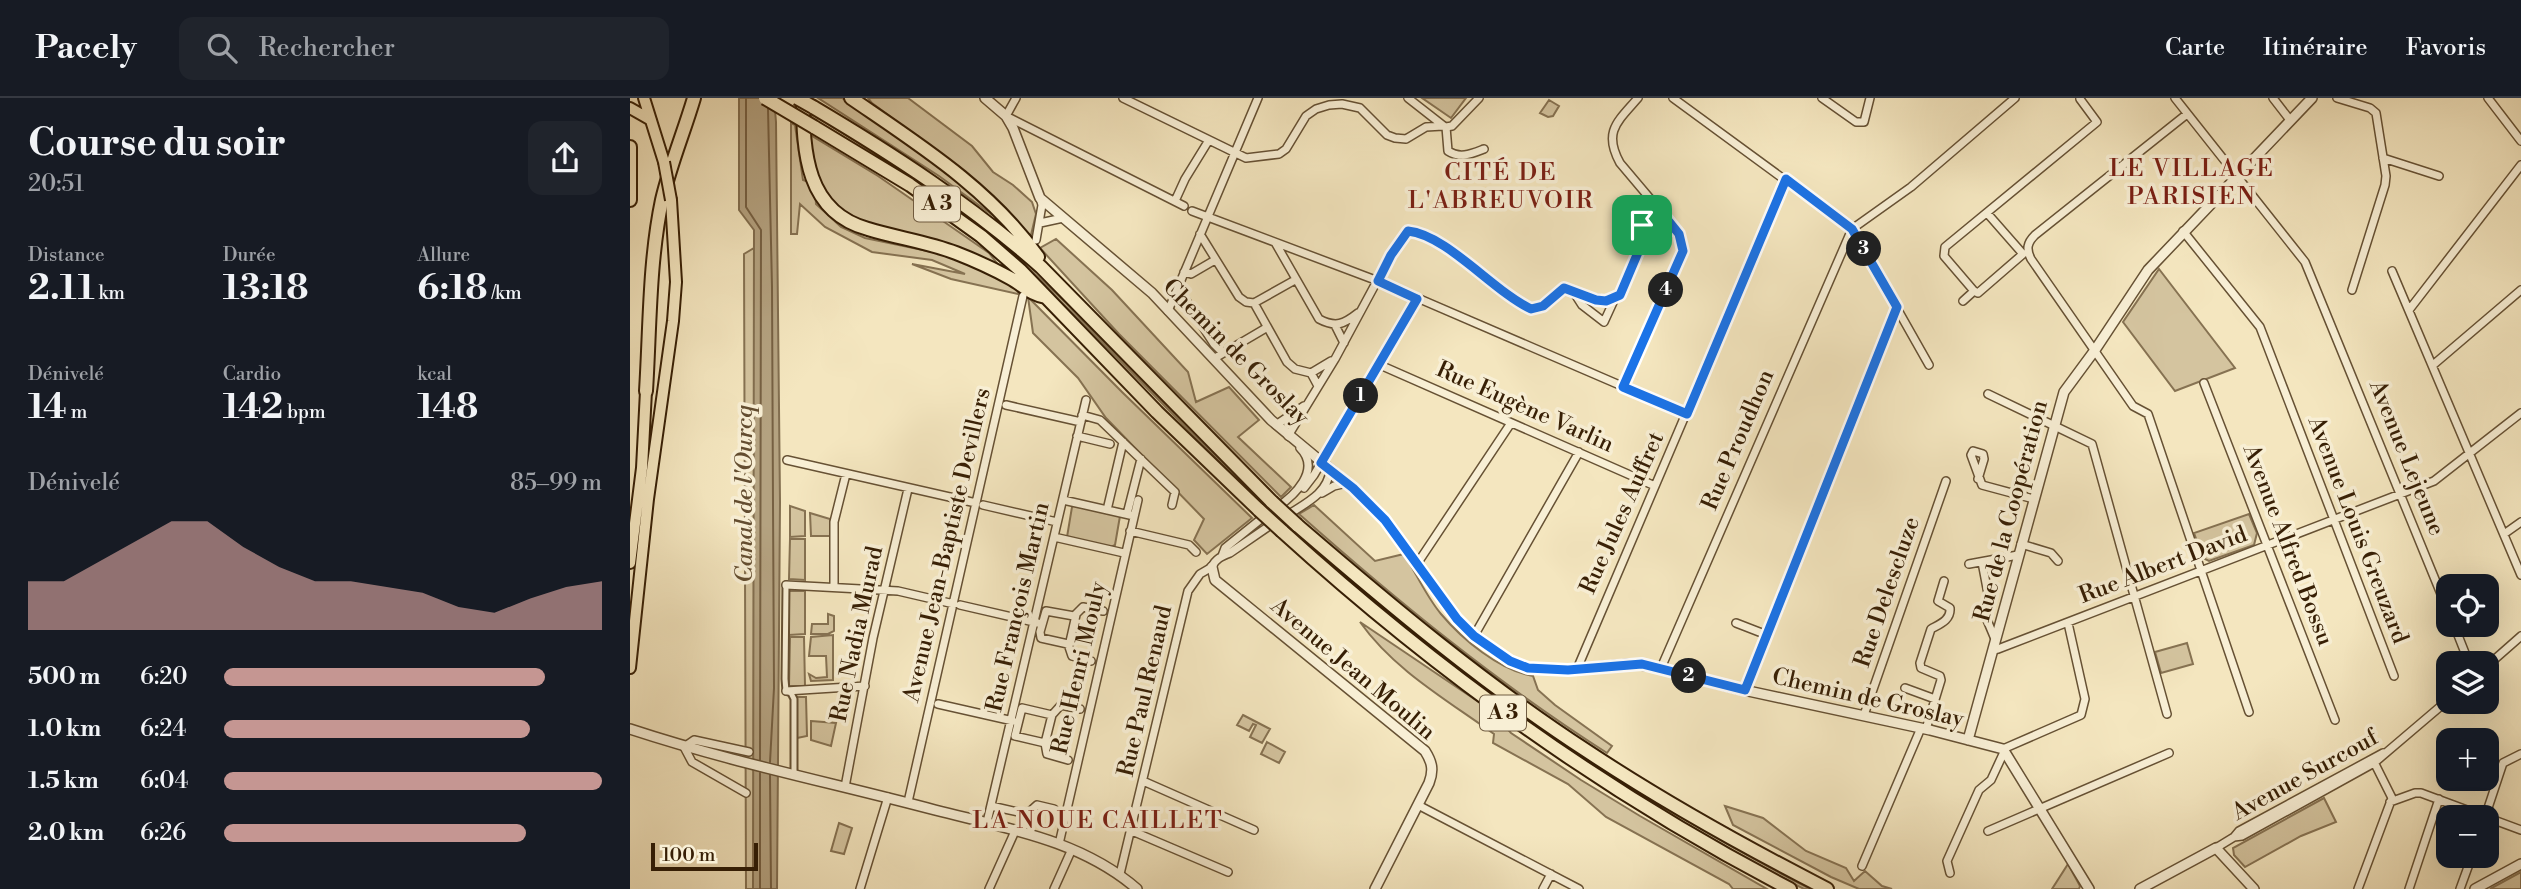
<!DOCTYPE html>
<html lang="fr">
<meta charset="utf-8">
<style>
body{margin:0;font-family:"Libre Bodoni",serif;background:#20242c;color:#f1f3f6;height:100vh;display:flex;flex-direction:column;font-size:26px;white-space:nowrap}
*{box-sizing:border-box;margin:0}
p{font-size:23px;color:#9ea1a6}
.icon{flex:none;width:38px;height:38px;fill:none;stroke:currentColor;stroke-width:2;stroke-linecap:round;stroke-linejoin:round}
.map{position:relative;flex:1;overflow:hidden}
.panel{display:flex;flex-direction:column;background:#171b24;width:630px}
.panel>*{flex:none}
.buttons{position:absolute;left:1806px;top:476px;display:grid;gap:14px}
.buttons a{display:grid;place-items:center;width:63px;height:63px;border-radius:14px;background:#171b24;box-shadow:0 7px 28px #0002;font-size:35px}
.scale{position:absolute;left:21px;bottom:18px;width:107px;box-sizing:border-box;padding-left:7px;border:4px solid #371f05;border-top:0;font-size:19px;line-height:24px;white-space:nowrap;color:#371f05;-webkit-text-stroke:5px #f8efd5;paint-order:stroke}
.pin{position:absolute;display:grid;place-items:center;width:60px;height:60px;color:#fff;margin:-30px;border-radius:14px;box-shadow:0 4px 10px #0006}
.km{position:absolute;width:35px;height:35px;margin:-18px;border-radius:50%;background:#222;color:#fff;font-size:19px;line-height:35px;text-align:center}
.round{display:grid;place-items:center;flex:none;width:74px;height:74px;border-radius:14px;background:#20242c}
.headline{display:flex;align-items:center;justify-content:space-between;height:119px;padding:0 28px}
h1{font-size:38px;font-weight:700;line-height:52px}
.figures{display:grid;grid-template-columns:repeat(3,1fr);gap:10px;height:119px;padding:7px 28px}
.figures div{display:grid;align-content:center}
.figures b{font-size:35px;font-weight:700}
.figures small{font-size:19px;font-weight:400}
.figures p{font-size:19px}
.chart{height:196px;padding:14px 28px}
.chart p{display:flex;justify-content:space-between}
.chart svg{width:100%;height:126px;margin-top:7px;fill:#c59692;opacity:.7}
ul{padding:0 28px;list-style:none;font-size:23px}
li{display:grid;grid-template-columns:112px 84px 1fr;align-items:center;height:52px}
li i{height:18px;border-radius:9px;background:#c59692}
header{display:flex;align-items:center;gap:42px;box-sizing:border-box;height:98px;padding:0 35px;background:#171b24;border-bottom:2px solid #363941}
header strong{font-size:33px}
nav{display:flex;gap:38px;margin-inline-start:auto;font-size:24px}
.search{width:490px;height:63px;background:#20242c;display:flex;align-items:center;gap:18px;box-sizing:border-box;padding:0 24px;border-radius:14px;color:#9ea1a6;font-size:26px}
main{display:flex;flex:1;min-height:0}
.map>svg:first-child{display:block}
.green{fill:#d4c49f;stroke:#867252;stroke-width:2}
.water{fill:#b4a280;stroke:#826e4f;stroke-width:2}
.lines{fill:none;stroke-linecap:round;stroke-linejoin:round}
.shore{stroke:#766042;stroke-width:2}
.pedestrian-casing{stroke:#665134;stroke-width:9}
.minor-casing{stroke:#665134;stroke-width:10}
.tertiary-casing{stroke:#665134;stroke-width:12}
.primary-casing{stroke:#371f05;stroke-width:14}
.motorway-casing{stroke:#371f05;stroke-width:16}
.pedestrian{stroke:#f8efd5;stroke-width:5}
.minor{stroke:#f8efd5;stroke-width:7}
.tertiary{stroke:#f8efd5;stroke-width:9}
.primary{stroke:#f4e6bf;stroke-width:10}
.motorway{stroke:#f4e6bf;stroke-width:12}
.primary-bridge-casing{stroke:#371f05;stroke-width:14;stroke-linecap:butt}
.motorway-bridge-casing{stroke:#371f05;stroke-width:16;stroke-linecap:butt}
.primary-bridge{stroke:#f4e6bf;stroke-width:10}
.motorway-bridge{stroke:#f4e6bf;stroke-width:12}
.route-casing{stroke:#fff;stroke-width:14}
.route{stroke:#1a73e8;stroke-width:9}
.labels{text-anchor:middle;dominant-baseline:central;stroke-width:7;stroke-linejoin:round;paint-order:stroke}
.shield{fill:#f8efd5;stroke:#715d43;stroke-width:2}
.shield-label{font-size:21px;font-weight:bold;fill:#371f05}
.street-label{font-size:23px;fill:#371f05;stroke:#f8efd5}
.neighbourhood-label{font-size:24px;letter-spacing:2px;fill:#7a1f14;stroke:#f8efd5}
.water-label{font-size:24px;font-style:italic;fill:#634d30;stroke:#f8efd5}
</style>
<header>
<strong>Pacely</strong>
<div class="search"><svg class="icon" aria-label="search" viewBox="0 0 24 24"><circle cx="10" cy="10" r="6"/><path d="M15 15l6 6"/></svg>Rechercher</div>
<nav><a>Carte</a><a>Itinéraire</a><a>Favoris</a></nav>
</header>
<main>
<section class="panel">
<div class="headline"><div><h1>Course du soir</h1><p>20:51</p></div><a class="round"><svg class="icon" aria-label="share" viewBox="0 0 24 24"><path d="M12 15V3M7 8l5-5 5 5M5 13v7h14v-7"/></svg></a></div>
<div class="figures">
<div><p>Distance</p><b>2.11<small> km</small></b></div>
<div><p>Durée</p><b>13:18</b></div>
<div><p>Allure</p><b>6:18<small> /km</small></b></div>
</div>
<div class="figures">
<div><p>Dénivelé</p><b>14<small> m</small></b></div>
<div><p>Cardio</p><b>142<small> bpm</small></b></div>
<div><p>kcal</p><b>148</b></div>
</div>
<div class="chart"><p><span>Dénivelé</span>85–99 m</p>
<svg viewBox="0 0 160 44" preserveAspectRatio="none"><path d="M0 44V27L10 27L20 20L30 13L40 6L50 6L60 15L70 22L80 27L90 27L100 29L110 31L120 36L130 38L140 33L150 29L160 27V44z"/></svg>
</div>
<ul>
<li><b>500 m</b>6:20<i style="width:85%"></i></li>
<li><b>1.0 km</b>6:24<i style="width:81%"></i></li>
<li><b>1.5 km</b>6:04<i style="width:100%"></i></li>
<li><b>2.0 km</b>6:26<i style="width:80%"></i></li>
</ul>
</section>
<div class="map">
<svg width="1891" height="791" viewBox="0 0 1891 791">
<rect width="100%" height="100%" fill="#f4e6bf"/>
<filter id="stains"><feTurbulence type="fractalNoise" baseFrequency=".00286" numOctaves="4"/><feColorMatrix values="0 0 0 0 .2 0 0 0 0 .09 0 0 0 0 .02 0 0 0 .5 -.17"/></filter>
<radialGradient id="worn" r=".72"><stop offset=".6" stop-color="#630" stop-opacity="0"/><stop offset="1" stop-color="#630" stop-opacity=".3"/></radialGradient>
<path class="green" d="M 188,0 L 212,0 L 260,30 L 351,101 L 365,119 L 309,78 Z
M 238,0 L 278,0 L 342,48 L 363,74 L 383,87 L 402,104 L 406,116 L 400,141 L 335,74 L 242,5 Z
M 792,0 L 836,0 L 821,20 Z
M 919,2 L 929,8 L 923,18 L 918,19 L 910,15 Z
M 179,14 L 294,86 L 376,149 L 436,205 L 647,419 L 738,501 L 642,417 L 452,224 L 398,172 L 347,128 L 268,71 L 182,20 Z
M 161,25 L 165,27 L 173,82 L 184,86 L 177,35 L 248,78 L 359,155 L 370,169 L 321,147 L 226,122 L 208,111 L 185,88 L 186,106 L 211,129 L 235,140 L 312,156 L 363,171 L 389,192 L 388,196 L 321,181 L 282,166 L 335,176 L 302,162 L 242,154 L 195,129 L 170,106 L 167,136 L 161,136 Z
M 426,141 L 482,192 L 558,274 L 566,304 L 599,289 L 629,322 L 608,339 L 661,389 L 651,399 L 489,236 L 410,150 Z
M 124,150 L 124,791 L 116,791 L 114,156 Z
M 1529,171 L 1605,270 L 1545,293 L 1493,224 Z
M 398,199 L 492,294 L 622,420 L 577,456 L 564,442 L 574,421 L 476,320 L 448,280 L 403,235 Z
M 445,407 L 490,418 L 485,447 L 481,449 L 437,439 L 442,409 Z
M 684,407 L 745,463 L 774,456 C 786,475 796,498 811,516 C 832,541 870,573 903,578 L 908,592 L 925,607 L 982,648 L 977,655 C 867,585 767,503 669,416 Z
M 160,408 L 175,413 L 175,438 L 160,439 Z
M 180,415 L 200,421 L 200,438 L 181,438 Z
M 1619,416 L 1627,435 L 1624,447 L 1579,463 L 1573,460 L 1564,435 Z
M 160,441 L 175,441 L 175,482 L 159,481 Z
M 159,493 L 175,493 L 175,536 L 159,537 Z
M 198,516 L 204,518 L 204,533 L 198,536 L 181,536 L 182,526 L 198,526 Z
M 730,524 L 862,613 L 881,635 L 951,682 L 1010,718 L 1137,791 L 1103,791 L 1099,786 L 976,719 L 938,686 L 863,645 L 864,636 C 817,602 764,572 730,524 Z
M 203,537 L 203,582 L 181,583 L 179,576 L 186,580 L 197,579 L 196,558 L 179,558 L 181,539 Z
M 160,539 L 174,539 L 175,588 L 159,588 Z
M 793,545 C 916,639 1042,719 1180,791 L 1174,791 C 1040,721 910,642 793,545 Z
M 1557,545 L 1563,566 L 1531,575 L 1525,554 Z
M 167,599 L 176,599 L 177,638 L 167,640 Z
M 613,617 L 640,631 L 632,645 L 620,639 L 626,627 L 623,626 L 619,633 L 607,627 Z
M 181,623 L 206,625 L 201,648 L 181,642 Z
M 637,644 L 655,654 L 649,665 L 631,656 Z
M 1694,700 L 1706,724 L 1671,738 L 1615,769 L 1604,757 L 1603,750 Z
M 1095,708 L 1133,720 L 1176,753 L 1216,770 L 1224,783 L 1235,773 L 1252,788 L 1262,791 L 1229,791 L 1201,779 L 1103,727 Z
M 209,725 L 222,730 L 214,756 L 201,753 Z
M 1438,766 L 1450,788 L 1449,791 L 1422,791 Z
M 1891,774 L 1891,791 L 1860,791 Z"/>
<path class="water" d="M 109,0 L 144,0 L 146,24 L 150,404 L 147,791 L 123,791 L 124,132 L 109,112 Z"/>
<g class="lines">
<path class="shore" d="M 116,0 L 116,109 L 131,132 L 130,662
M 138,11 L 142,189 L 143,407 L 144,590 L 140,664
M 140,677 L 141,791
M 130,791 L 130,675"/>
<g class="pedestrian-casing">
<path id="pedestrian" d="M 156,487 L 155,581 L 156,593 L 161,595 L 164,601 L 164,676"/>
</g>
<g class="minor-casing">
<path id="minor" d="M 386,0 L 376,18 L 554,108
M 493,0 L 616,60 L 649,56 L 656,51 L 676,18 L 686,11 L 699,7 L 712,6 L 730,10 L 757,37 L 765,40 L 776,41 L 796,29 L 813,28
M 778,0 L 815,29
M 1043,0 L 1222,131 L 1299,267
M 1192,0 L 1226,24 L 1234,24 L 1240,0
M 1545,0 L 1675,164 L 1818,513
M 1643,0 L 1660,22
M 1707,0 L 1740,10 L 1746,15 L 1756,78 L 1755,87 L 1722,192
M 1858,0 L 1891,43
M 1557,16 L 1405,137 C 1397,145 1396,151 1401,161 L 1503,308 L 1518,316 L 1619,614
M 816,29 L 818,53 C 830,61 841,56 854,51
M 816,29 L 822,28 L 849,0
M 1753,60 L 1809,78
M 545,103 L 555,81 L 579,42
M 562,113 L 748,183 L 1057,316
M 1357,115 L 1393,156
M 410,125 L 433,120
M 1553,133 L 1630,229 L 1764,578
M 570,136 L 609,199 L 616,204 L 624,205 L 657,264 L 665,271 L 681,275 L 688,288
M 406,142 L 412,107 L 410,100
M 646,146 L 689,221 C 706,230 714,226 728,215
M 1762,173 L 1891,477
M 554,174 L 561,176 L 585,162
M 548,190 L 584,246 L 592,254
M 943,193 L 952,207 L 974,224 L 985,200
M 1344,193 L 1314,158 L 1315,149 L 1467,24 L 1450,1
M 1333,203 L 1344,193 L 1348,195 L 1393,156
M 624,205 L 665,182
M 1779,212 L 1891,67
M 538,213 L 628,0
M 705,227 L 714,245
M 585,260 L 636,230
M 750,267 L 1025,388
M 1803,267 L 1891,192
M 681,275 L 701,263
M 1574,285 L 1705,622
M 993,289 L 1053,153 L 1050,136 L 990,65 C 973,34 987,24 1008,0
M 1358,296 L 1462,346 L 1537,616
M 376,307 L 451,324
M 452,317 L 470,322 L 545,394 L 542,407
M 646,327 L 674,308
M 447,338 L 480,346
M 660,339 L 658,338 L 705,261 L 761,157 L 778,133 C 817,136 863,193 901,211 L 913,208 L 934,190 C 957,196 966,207 990,197 L 1012,145 L 1012,127 L 1020,115 L 1028,110
M 157,362 L 346,405
M 1348,381 L 1354,361 L 1353,356 L 1343,353 L 1341,357 L 1352,387 L 1404,401
M 674,390 L 684,377 L 787,201
M 692,395 L 704,388 L 717,385
M 433,402 L 504,418
M 353,407 L 427,424
M 646,410 C 664,398 692,372 670,350
M 477,412 L 493,344
M 497,416 L 511,361
M 656,418 C 674,406 698,396 700,372
M 500,433 L 559,447 L 566,454
M 1874,436 L 1891,424
M 424,439 L 494,455
M 1391,446 L 1421,455 L 1428,463
M 592,458 L 595,450 L 636,417
M 1352,464 L 1359,501 L 1357,522 L 1365,541
M 787,466 L 881,325
M 1339,466 L 1388,457
M 156,487 L 268,493 L 324,506
M 204,489 L 204,424 L 216,376
M 330,507 L 408,525
M 1106,525 L 1137,537
M 1824,527 L 1839,565
M 844,538 L 949,354
M 439,548 L 446,517
M 1363,552 L 1368,551 L 1804,383 L 1891,315
M 461,563 L 442,558 L 438,546 L 411,540 L 410,534 L 416,513 L 444,518 L 453,509 L 473,513
M 1857,568 L 1891,538
M 1031,570 L 1222,131 L 1281,89 L 1385,0
M 947,571 L 1156,81
M 1275,590 L 1305,601
M 1115,592 L 1267,209
M 156,593 L 235,588
M 308,606 L 383,623
M 1234,617 L 1316,383
M 1296,631 L 1311,582 L 1310,578 L 1291,570 L 1290,565 L 1301,531 C 1310,526 1321,522 1320,510 L 1308,503 L 1314,483
M 415,645 L 422,617
M 1373,651 L 1451,617 L 1455,601 L 1438,525
M 438,662 L 417,656 L 415,645 L 385,638 L 392,610 L 422,617 L 431,607 L 450,611
M 513,683 L 624,732
M 215,689 L 243,540 L 278,391
M 116,695 L 62,664 L 54,649 L 64,642 L 119,654
M 278,704 L 393,198
M 1760,704 L 1785,695 L 1791,695 L 1891,732
M 788,707 L 949,791
M 361,708 L 397,716 L 407,707 L 424,711
M 1855,719 L 1873,665 L 1891,656
M 357,724 L 456,302
M 502,733 L 598,774
M 1358,733 L 1539,655
M 1604,739 L 1609,733 L 1753,655
M 429,746 L 508,402
M 1586,750 L 1604,739 L 1612,738 L 1744,665 L 1818,602
M 1232,768 L 1291,630
M 1320,775 L 1317,763 L 1349,692 L 1361,682 L 1374,654
M 490,776 L 558,493 L 570,476 L 582,469 C 585,461 592,458 600,455 L 645,424
M 230,791 L 258,699
M 359,791 L 386,731
M 424,791 L 442,751
M 913,791 L 921,776
M 1728,791 L 1762,700 L 1743,662
M 1779,791 L 1809,701
M 1830,791 L 1842,758"/>
</g>
<g class="tertiary-casing">
<path id="tertiary" d="M 355,0 L 376,18 L 383,30 L 410,100 L 522,195 L 641,322 L 723,390 L 755,422 L 827,521 L 844,538 L 880,563 L 898,570 L 938,572 L 1003,566 L 1020,568 L 1109,591 L 1300,632 L 1373,651 L 1459,791
M 582,469 L 585,482 L 795,653 C 802,664 804,672 799,685 L 745,791
M 0,631 C 100,664 203,685 305,712 C 375,730 451,742 507,791
M 1338,642 L 1434,294 L 1465,252 L 1518,172 L 1682,0
M 1510,791 L 1586,750 L 1624,791
M 1845,791 L 1891,766"/>
</g>
<g class="primary-casing">
<path id="primary" d="M 14,0 L 34,64
M 0,10 L 21,22
M 0,465 L 12,370 L 16,293
M 0,570 L 18,401 L 43,223 L 46,184 L 41,102"/>
</g>
<g class="motorway-casing">
<path id="motorway" d="M 173,0 C 173,54 176,114 238,131 C 267,140 298,144 326,155 C 344,162 362,170 380,180 C 393,187 401,197 416,199
M 221,0 C 288,46 360,91 408,159
M 183,9 C 264,57 341,107 411,169 L 642,404
M 184,29 L 280,87 L 351,138 L 390,172 L 527,314 L 629,412
M 0,49 L 0,102
M 16,293 C 20,230 19,164 32,102 C 40,67 54,34 64,0
M 667,427 C 760,507 854,586 957,653 C 1034,704 1115,749 1197,791
M 652,433 C 806,573 975,695 1160,791"/>
</g>
<use href="#pedestrian" class="pedestrian"/>
<use href="#minor" class="minor"/>
<use href="#tertiary" class="tertiary"/>
<use href="#primary" class="primary"/>
<use href="#motorway" class="motorway"/>
<g class="primary-bridge-casing">
<path id="primary-bridge" d="M 34,64 L 41,102"/>
</g>
<g class="motorway-bridge-casing">
<path id="motorway-bridge" d="M 135,0 L 184,29
M 167,0 L 183,9
M 642,404 L 667,427
M 629,412 L 652,433"/>
</g>
<use href="#primary-bridge" class="primary-bridge"/>
<use href="#motorway-bridge" class="motorway-bridge"/>
</g>
<g class="lines">
<g class="route-casing">
<path id="route" d="M 1156,81 L 1222,131 L 1267,209 L 1115,592 L 1012,566 L 938,572 L 898,570 L 880,563 L 844,538 L 827,521 L 755,422 L 723,390 L 691,365 L 787,201 L 748,183 L 761,157 L 778,133 C 817,137 863,193 901,211 L 913,208 L 934,190 L 966,202 L 976,203 L 990,197 L 1012,145 L 1012,127 L 1020,115 L 1028,110 L 1049,136 L 1053,153 L 993,289 L 1057,316 Z"/>
</g>
<use href="#route" class="route"/>
</g>
<g class="labels">
<g class="shield">
<rect x="284" y="88.5" width="46" height="35" rx="5"/>
<rect x="850" y="597.5" width="46" height="35" rx="5"/>
</g>
<g class="shield-label">
<text x="307" y="106">A 3</text>
<text x="873" y="615">A 3</text>
</g>
<g class="street-label">
<text transform="translate(606 254) rotate(45)">Chemin de Groslay</text>
<text transform="translate(895 309) rotate(24)">Rue Eugène Varlin</text>
<text transform="translate(1108 342) rotate(-67)">Rue Proudhon</text>
<text transform="translate(1777 360) rotate(68)">Avenue Lejeune</text>
<text transform="translate(1381 413) rotate(-75)">Rue de la Coopération</text>
<text transform="translate(992 415) rotate(-66)">Rue Jules Auffret</text>
<text transform="translate(1728 432) rotate(69)">Avenue Louis Greuzard</text>
<text transform="translate(317 447) rotate(-77)">Avenue Jean-Baptiste Devillers</text>
<text transform="translate(1658 447) rotate(69)">Avenue Alfred Bossu</text>
<text transform="translate(1533 467) rotate(-21)">Rue Albert David</text>
<text transform="translate(1257 494) rotate(-71)">Rue Delescluze</text>
<text transform="translate(388 509) rotate(-77)">Rue François Martin</text>
<text transform="translate(227 536) rotate(-78)">Rue Nadia Murad</text>
<text transform="translate(449 570) rotate(-77)">Rue Henri Mouly</text>
<text transform="translate(723 571) rotate(40)">Avenue Jean Moulin</text>
<text transform="translate(515 593) rotate(-77)">Rue Paul Renaud</text>
<text transform="translate(1238 600) rotate(13)">Chemin de Groslay</text>
<text transform="translate(1675 677) rotate(-29)">Avenue Surcouf</text>
</g>
<g class="neighbourhood-label">
<text x="1562" y="71">LE VILLAGE<tspan x="1562" dy="28">PARISIEN</tspan></text>
<text x="871" y="75">CITÉ DE<tspan x="871" dy="28">L'ABREUVOIR</tspan></text>
<text x="468" y="723">LA NOUE CAILLET</text>
</g>
<g class="water-label">
<text transform="translate(115 396) rotate(-90)">Canal de l'Ourcq</text>
</g>
</g>
<rect width="100%" height="100%" filter="url(#stains)"/>
<rect width="100%" height="100%" fill="url(#worn)"/>
</svg>
<div class="buttons">
<a><svg class="icon" aria-label="locate" viewBox="0 0 24 24"><circle cx="12" cy="12" r="6"/><path d="M12 2v4M12 18v4M2 12h4M18 12h4"/></svg></a>
<a><svg class="icon" aria-label="layers" viewBox="0 0 24 24"><path d="M12 4l9 5-9 5-9-5zM3 14l9 5 9-5"/></svg></a>
<a>+</a>
<a>−</a>
</div>
<div class="scale">100 m</div>
<div class="pin" style="left:1012px;top:127px;background:#1e9e55"><svg class="icon" aria-label="arrive" viewBox="0 0 24 24"><path d="M6 21V4h12l-3 4 3 4H6"/></svg></div>
<b class="km" style="left:731px;top:298px">1</b>
<b class="km" style="left:1059px;top:578px">2</b>
<b class="km" style="left:1234px;top:151px">3</b>
<b class="km" style="left:1036px;top:192px">4</b>
</div>
</main>
